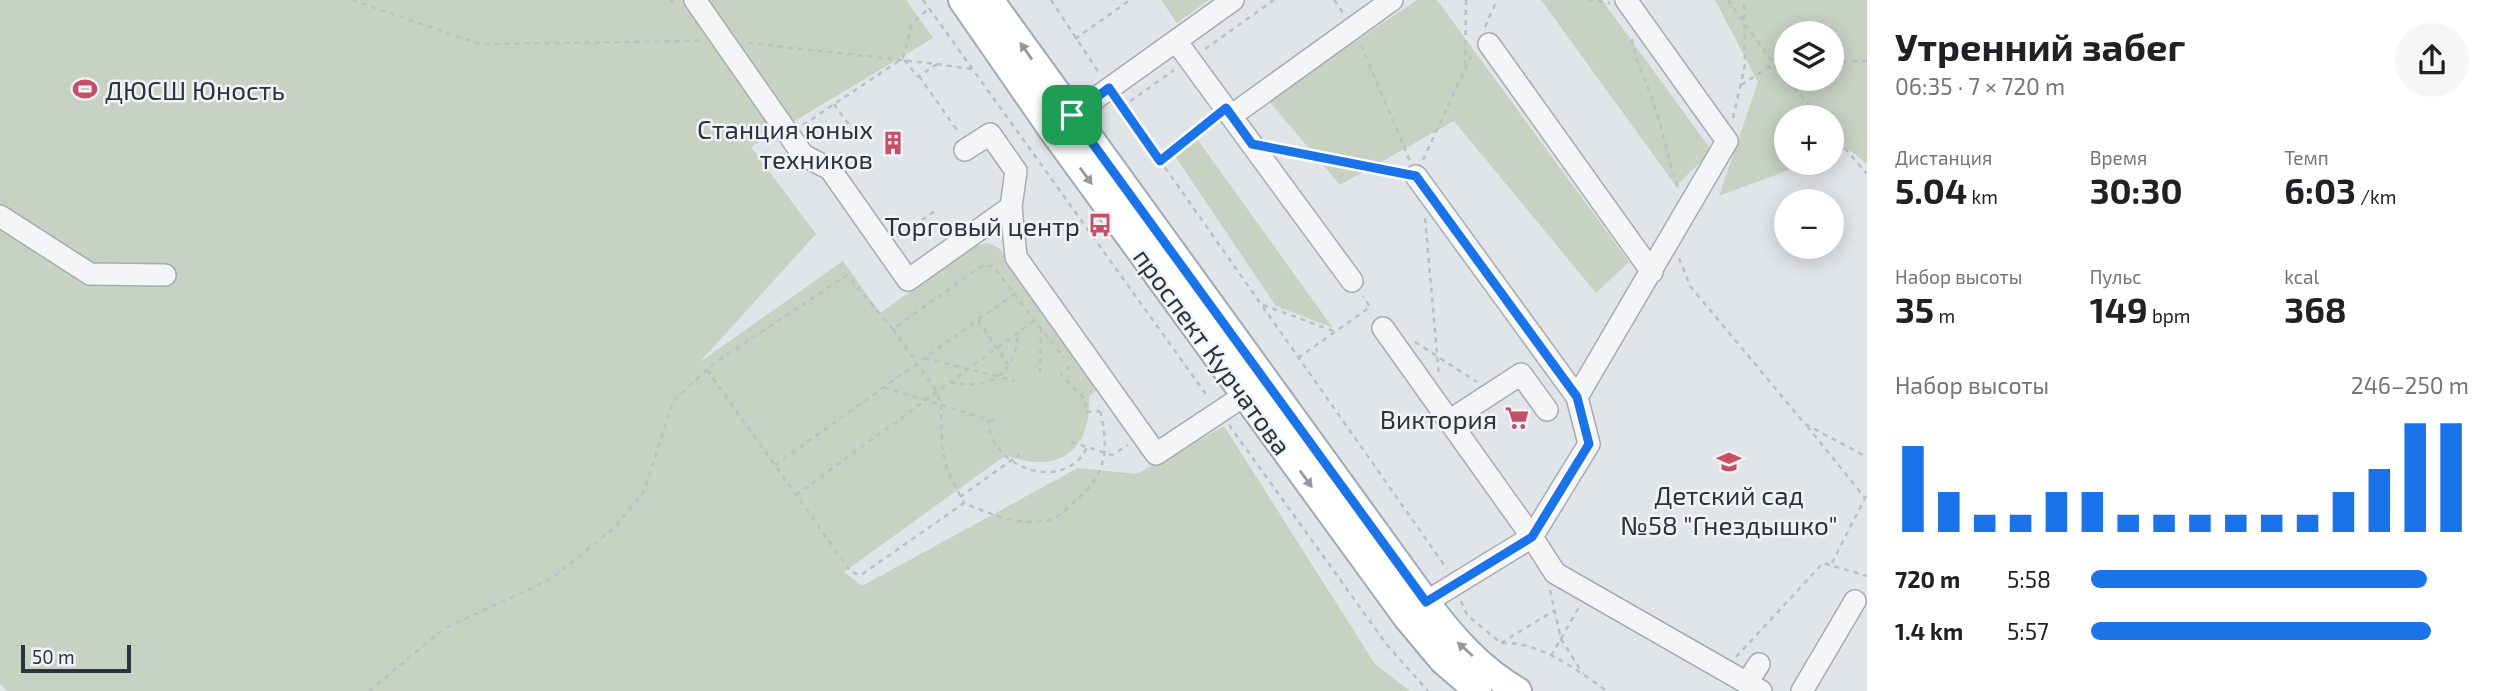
<!DOCTYPE html>
<html lang="ru">
<meta charset="utf-8">
<style>
body{margin:0;font-family:"Exo 2",sans-serif;background:#f6f6f6;color:#202124;height:100vh;display:flex;flex-direction:column;font-size:26px;white-space:nowrap}
*{box-sizing:border-box;margin:0}
p{font-size:23px;color:#757577}
.icon{flex:none;width:38px;height:38px;fill:none;stroke:currentColor;stroke-width:2;stroke-linecap:round;stroke-linejoin:round}
.map{position:relative;flex:1;overflow:hidden}
.panel{display:flex;flex-direction:column;background:#fff;width:630px}
.panel>*{flex:none}
.fabs{position:absolute;left:1774px;top:21px;display:grid;gap:14px}
.fabs a{display:grid;place-items:center;width:70px;height:70px;border-radius:50%;background:#fff;box-shadow:0 4px 18px #0003;font-size:35px}
.scale{position:absolute;left:21px;bottom:18px;width:110px;box-sizing:border-box;padding-left:7px;border:4px solid #2b333f;border-top:0;font-size:19px;line-height:24px;white-space:nowrap;color:#2b333f;-webkit-text-stroke:5px #f1f3f6;paint-order:stroke}
.pin{position:absolute;display:grid;place-items:center;width:60px;height:60px;color:#fff;margin:-30px;border-radius:14px;box-shadow:0 4px 10px #0006}
.round{display:grid;place-items:center;flex:none;width:74px;height:74px;border-radius:37px;background:#f6f6f6}
.overview{display:flex;align-items:center;justify-content:space-between;height:119px;padding:0 28px}
h1{font-size:38px;font-weight:700;line-height:52px}
.figures{display:grid;grid-template-columns:repeat(3,1fr);gap:10px;height:119px;padding:7px 28px}
.figures div{display:grid;align-content:center}
.figures b{font-size:35px;font-weight:700}
.figures small{font-size:19px;font-weight:400}
.figures p{font-size:19px}
.chart{height:196px;padding:14px 28px}
.chart p{display:flex;justify-content:space-between}
.chart svg{width:100%;height:126px;margin-top:7px;stroke:#1a73e8;stroke-width:6}
ul{padding:0 28px;list-style:none;font-size:23px}
li{display:grid;grid-template-columns:112px 84px 1fr;align-items:center;height:52px}
li i{height:18px;border-radius:9px;background:#1a73e8}
main{display:flex;flex:1;min-height:0}
.map>svg:first-child{display:block}
.green{fill:#c7d2c3;fill-rule:evenodd}
.lines{fill:none;stroke-linecap:round;stroke-linejoin:round}
.minor-casing{stroke:#a7acb3;stroke-width:24}
.major-casing{stroke:#a1a9b4;stroke-width:30}
.path{stroke:#bcbfc3;stroke-width:2.5;stroke-dasharray:5 5;stroke-linecap:butt}
.minor{stroke:#f4f5f7;stroke-width:21}
.major{stroke:#fff;stroke-width:26}
.oneway{fill:#95999f}
.route-casing{stroke:#fff;stroke-width:14}
.route{stroke:#1a73e8;stroke-width:9}
.labels{text-anchor:middle;dominant-baseline:central;stroke-width:5;stroke-linejoin:round;paint-order:stroke}
.poi-label{font-size:26px;fill:#2b333f;stroke:#f1f3f6;text-anchor:end}
.street-label{font-size:26px;fill:#2b333f;stroke:#f1f3f6}
</style>
<main>
<div class="map">
<svg width="1867" height="691" viewBox="0 0 1867 691">
<rect width="100%" height="100%" fill="#e1e5e9"/>
<path class="green" d="M 0,0 L 906,0 L 933,38 L 751,147 L 816,234 L 700,362 L 843,261 L 880,313 L 974,246 L 988,243 L 999,248 L 1099,389 L 1089,396 C 1092,452 1056,475 1006,455 L 844,572 L 862,586 L 1078,468 L 1137,474 L 1224,426 L 1375,664 L 1410,691 L 8,691 L 0,684 Z
M 1161,0 L 1209,0 L 1177,23 Z
M 1417,0 L 1437,0 L 1629,262 L 1596,293 L 1454,121 L 1340,185 L 1268,100 Z
M 1541,0 L 1602,0 L 1712,151 L 1676,186 Z
M 1715,0 L 1867,0 L 1867,164 L 1847,148 L 1832,154 L 1832,117 L 1787,117 L 1787,163 L 1808,163 L 1719,196 L 1758,82 ZM 1787,33 L 1832,33 L 1832,79 L 1787,79 Z
M 1197,139 L 1333,328 L 1276,306 L 1175,156 Z"/>
<g class="lines">
<g class="minor-casing">
<path id="minor" d="M 695,0 L 803,155 L 830,169 L 908,280 L 1011,207
M 1626,0 L 1727,141 L 1577,397 L 1589,444 L 1532,537 L 1555,573 L 1761,691
M 1176,41 L 1352,281
M 1489,44 L 1652,272
M 1231,116 L 1392,0
M 1061,123 L 1233,0
M 965,150 L 990,134 L 1016,171 L 1011,207 L 1016,257 L 1156,454 L 1245,395
M 1416,176 L 1577,397
M 0,216 L 90,274 L 165,275
M 1383,328 L 1532,537 L 1426,602
M 1449,421 L 1521,374 L 1547,410
M 1747,683 L 1759,664
M 1802,691 L 1855,601"/>
</g>
<g class="major-casing">
<path id="major" d="M 962,0 L 1052,130 L 1407,618 L 1443,661 L 1478,691
M 990,0 L 1426,602 C 1452,637 1480,669 1518,691"/>
</g>
<path class="path" d="M 352,0 L 479,44 L 703,41
M 670,0 L 679,4
M 923,0 L 1208,397
M 1051,0 L 1099,73
M 1334,0 L 1344,14
M 1588,0 L 1610,3
M 1728,0 L 1774,64 L 1787,64
M 1485,27 L 1497,0
M 1075,39 L 1130,0
M 1632,39 C 1635,62 1646,80 1653,101 C 1663,130 1668,160 1679,190
M 748,43 L 937,64 L 918,77 L 903,58
M 1361,45 L 1410,161
M 1205,49 L 1274,0
M 1832,62 L 1867,61
M 937,64 L 972,69
M 1465,65 L 1466,0
M 919,76 L 959,133
M 1741,85 L 1774,64 L 1819,117
M 1119,102 L 1447,569
M 834,104 L 857,136
M 1122,107 L 1174,70
M 1733,118 L 1745,65 L 1744,0
M 803,125 L 903,58 L 912,24 L 929,8
M 1832,133 L 1867,174
M 1278,149 L 1399,172
M 1423,160 L 1473,52
M 1160,161 L 1212,119
M 1425,218 L 1439,376
M 897,237 L 935,211
M 1679,258 L 1690,286 L 1805,424 L 1867,457
M 1263,305 L 1336,332
M 978,320 L 1009,366
M 893,329 L 937,392 L 941,405 L 942,446 L 947,470 L 964,503
M 1415,342 L 1477,382
M 925,358 L 1015,381
M 1298,358 L 1370,307 L 1363,296
M 1070,366 L 1061,375 L 1085,399 L 1086,412 L 1100,411
M 707,370 L 851,572 L 861,575 L 964,503 C 989,514 1024,528 1053,519 C 1060,516 1068,507 1074,502 C 1109,474 1109,446 1099,406
M 1040,373 L 1041,327
M 950,382 C 987,392 1018,373 1017,333
M 884,387 L 996,422
M 988,420 C 991,471 1067,493 1087,447
M 1229,425 L 1387,645 L 1428,691
M 1807,426 L 1865,498
M 1071,442 L 1112,455 L 1128,445
M 775,465 L 1014,294
M 796,495 L 1035,320
M 960,497 L 1020,454
M 1832,563 L 1867,494
M 1550,590 L 1561,639 L 1583,674
M 1461,601 L 1467,615 L 1501,643 C 1539,641 1577,670 1607,691
M 1501,643 L 1555,610
M 1551,656 L 1579,607
M 1736,657 L 1823,563 L 1867,576
M 369,691 L 445,628 L 551,579 L 615,527 L 644,491 L 673,401 L 712,365 L 847,275 L 893,329 L 983,265 L 993,266 L 1064,358"/>
<use href="#minor" class="minor"/>
<use href="#major" class="major"/>
</g>
<defs><path id="oneway-solid" d="M-6-.8H1V-3.2L6.5 0L1 3.2V.8H-6Z" transform="scale(1.75)"/></defs>
<g class="oneway">
<use href="#oneway-solid" transform="translate(1026 51) rotate(-125)"/>
<use href="#oneway-solid" transform="translate(1086 176) rotate(54)"/>
<use href="#oneway-solid" transform="translate(1306 479) rotate(54)"/>
<use href="#oneway-solid" transform="translate(1465 649) rotate(-138)"/>
</g>
<g class="lines">
<g class="route-casing">
<path id="route" d="M 1109,88 L 1160,161 L 1226,108 L 1252,144 L 1416,176 L 1577,397 L 1589,444 L 1532,537 L 1426,602 L 1072,115 Z"/>
</g>
<use href="#route" class="route"/>
</g>
<defs>
<g id="stadium-bare" transform="scale(1.89)"><path d="M0-5a6.5 5 0 1 0 0 10a6.5 5 0 1 0 0-10ZM-3.5-1.8h7v3.6h-7Z" fill="#c54f66" stroke="#f1f3f6" stroke-width="2.5" paint-order="stroke"/></g>
<g id="building-bare" transform="scale(1.89)"><path d="M-4-6H4V6H1V3H-1V6H-4ZM-2.5-4.3h1.7v1.8h-1.7ZM.8-4.3h1.7v1.8H.8ZM-2.5-1h1.7V.8h-1.7ZM.8-1h1.7V.8H.8Z" fill="#c54f66" stroke="#f1f3f6" stroke-width="2.5" paint-order="stroke"/></g>
<g id="bus-bare" transform="scale(1.89)"><path d="M-5-6H5V4H4V6H2V4H-2V6H-4V4H-5ZM-3.5-4V0h7V-4ZM-3.5 1.2v1.5H-2V1.2ZM2 1.2v1.5H3.5V1.2Z" fill="#c54f66" stroke="#f1f3f6" stroke-width="2.5" paint-order="stroke"/></g>
<g id="supermarket-bare" transform="scale(1.89)"><path d="M-6-5.5h2.5l.6 2H6L4.5 2H-2.5L-4.4-4H-6ZM-1.5 3.2a1.3 1.3 0 1 0 .1 0ZM3 3.2a1.3 1.3 0 1 0 .1 0Z" fill="#c54f66" stroke="#f1f3f6" stroke-width="2.5" paint-order="stroke"/></g>
<g id="school-bare" transform="scale(1.89)"><path d="M0-5L7-2L0 1L-7-2ZM-4 1L0 2.5L4 1V4Q0 6-4 4Z" fill="#c54f66" stroke="#f1f3f6" stroke-width="2.5" paint-order="stroke"/></g>
</defs>
<g fill-rule="evenodd">
<use href="#stadium-bare" x="85" y="89"/>
<use href="#building-bare" x="893" y="143"/>
<use href="#bus-bare" x="1100" y="225"/>
<use href="#supermarket-bare" x="1517" y="418"/>
<use href="#school-bare" x="1729" y="462"/>
</g>
<g class="labels">
<g class="poi-label">
<text x="105" y="89" text-anchor="start">ДЮСШ Юность</text>
<text x="873" y="128">Станция юных<tspan x="873" dy="30">техников</tspan></text>
<text x="1080" y="225">Торговый центр</text>
<text x="1497" y="418">Виктория</text>
<text x="1729" y="494" text-anchor="middle">Детский сад<tspan x="1729" dy="30">№58 "Гнездышко"</tspan></text>
</g>
<g class="street-label">
<text transform="translate(1213 351) rotate(54)">проспект Курчатова</text>
</g>
</g>
</svg>
<div class="fabs">
<a><svg class="icon" aria-label="layers" viewBox="0 0 24 24"><path d="M12 4l9 5-9 5-9-5zM3 14l9 5 9-5"/></svg></a>
<a>+</a>
<a>−</a>
</div>
<div class="scale">50 m</div>
<div class="pin" style="left:1072px;top:115px;background:#1e9e55"><svg class="icon" aria-label="arrive" viewBox="0 0 24 24"><path d="M6 21V4h12l-3 4 3 4H6"/></svg></div>
</div>
<section class="panel">
<div class="overview"><div><h1>Утренний забег</h1><p>06:35 · 7 × 720 m</p></div><a class="round"><svg class="icon" aria-label="share" viewBox="0 0 24 24"><path d="M12 15V3M7 8l5-5 5 5M5 13v7h14v-7"/></svg></a></div>
<div class="figures">
<div><p>Дистанция</p><b>5.04<small> km</small></b></div>
<div><p>Время</p><b>30:30</b></div>
<div><p>Темп</p><b>6:03<small> /km</small></b></div>
</div>
<div class="figures">
<div><p>Набор высоты</p><b>35<small> m</small></b></div>
<div><p>Пульс</p><b>149<small> bpm</small></b></div>
<div><p>kcal</p><b>368</b></div>
</div>
<div class="chart"><p><span>Набор высоты</span>246–250 m</p>
<svg viewBox="0 0 160 44" preserveAspectRatio="none"><path d="M5 44V14M15 44V30M25 44V38M35 44V38M45 44V30M55 44V30M65 44V38M75 44V38M85 44V38M95 44V38M105 44V38M115 44V38M125 44V30M135 44V22M145 44V6M155 44V6"/></svg>
</div>
<ul>
<li><b>720 m</b>5:58<i style="width:89%"></i></li>
<li><b>1.4 km</b>5:57<i style="width:90%"></i></li>
</ul>
</section>
</main>
